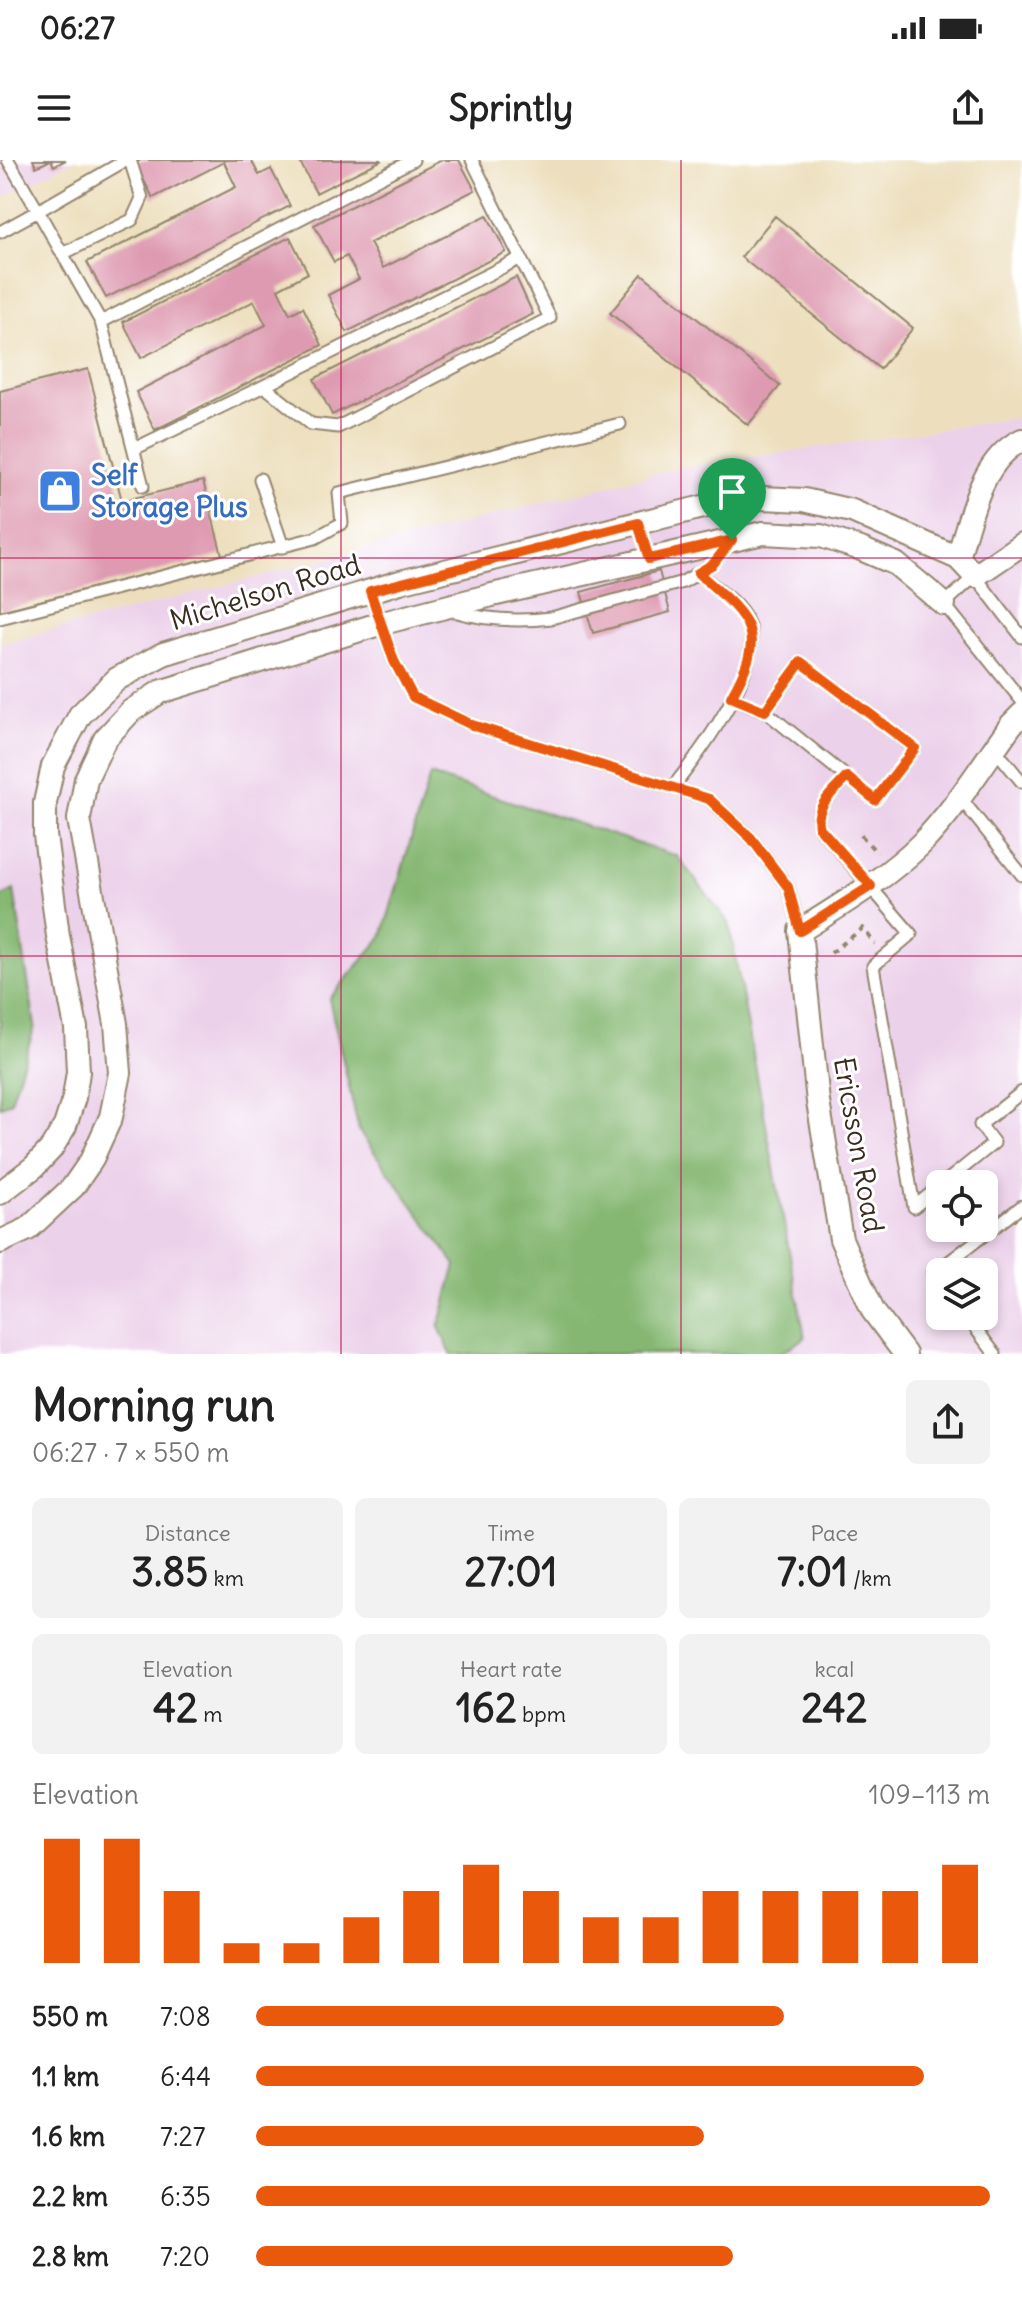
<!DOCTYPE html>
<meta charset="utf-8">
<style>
body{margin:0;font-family:Delius,sans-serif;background:#f2f2f2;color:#222;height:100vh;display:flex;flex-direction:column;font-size:30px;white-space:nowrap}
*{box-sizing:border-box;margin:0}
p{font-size:26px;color:#767676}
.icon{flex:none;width:44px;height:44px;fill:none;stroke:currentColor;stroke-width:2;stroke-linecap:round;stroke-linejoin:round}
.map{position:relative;height:1194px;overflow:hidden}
.sheet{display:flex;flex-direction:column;background:#fff;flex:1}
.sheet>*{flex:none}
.controls{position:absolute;left:926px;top:1010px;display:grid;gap:16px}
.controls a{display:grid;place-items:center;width:72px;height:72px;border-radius:12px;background:#fff;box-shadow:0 4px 12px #0003;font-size:40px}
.pin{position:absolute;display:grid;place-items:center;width:68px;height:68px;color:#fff;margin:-82px -34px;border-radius:50% 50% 50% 0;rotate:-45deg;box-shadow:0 0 8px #0007}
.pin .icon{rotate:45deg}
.round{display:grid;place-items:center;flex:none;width:84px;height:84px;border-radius:12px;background:#f2f2f2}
.summary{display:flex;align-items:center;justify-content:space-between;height:136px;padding:0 32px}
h1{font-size:44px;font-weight:700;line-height:60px}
.stats{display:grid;grid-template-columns:repeat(3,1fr);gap:12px;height:136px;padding:8px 32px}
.stats div{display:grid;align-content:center;border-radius:12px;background:#f2f2f2;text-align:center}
.stats b{font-size:40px;font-weight:700}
.stats small{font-size:22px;font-weight:400}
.stats p{font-size:22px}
.chart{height:224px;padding:16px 32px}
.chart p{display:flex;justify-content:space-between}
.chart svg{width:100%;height:144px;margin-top:8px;stroke:#ea580c;stroke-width:6}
ul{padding:0 32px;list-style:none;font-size:26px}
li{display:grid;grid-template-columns:128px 96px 1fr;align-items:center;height:60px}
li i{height:20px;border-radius:10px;background:#ea580c}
.status{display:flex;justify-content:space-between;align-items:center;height:56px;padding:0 40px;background:#fff;direction:ltr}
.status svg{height:22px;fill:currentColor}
header{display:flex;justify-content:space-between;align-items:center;height:104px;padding:0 32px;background:#fff;font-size:36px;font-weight:700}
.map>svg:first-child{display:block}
.built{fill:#ecd1ea;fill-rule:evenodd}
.forest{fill:#85b772;stroke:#607048;stroke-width:2}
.building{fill:#de9ab1}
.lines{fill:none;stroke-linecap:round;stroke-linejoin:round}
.service-casing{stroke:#94846e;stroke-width:15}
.minor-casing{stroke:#94846e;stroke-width:26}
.path{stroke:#94846e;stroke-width:4;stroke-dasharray:6 6;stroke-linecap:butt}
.service{stroke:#fff;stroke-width:11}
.minor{stroke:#fff;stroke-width:22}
.route-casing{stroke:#fff;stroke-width:16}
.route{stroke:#ea580c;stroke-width:10}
.grid{fill:none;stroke:#c2185b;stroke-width:2;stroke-opacity:0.55}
.labels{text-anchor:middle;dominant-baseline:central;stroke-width:6;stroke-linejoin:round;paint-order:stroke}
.shop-label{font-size:28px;font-weight:bold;fill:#366cbe;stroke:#fff;text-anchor:start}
.street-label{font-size:28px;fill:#3b2a1e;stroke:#fff}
</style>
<div class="status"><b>06:27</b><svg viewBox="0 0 49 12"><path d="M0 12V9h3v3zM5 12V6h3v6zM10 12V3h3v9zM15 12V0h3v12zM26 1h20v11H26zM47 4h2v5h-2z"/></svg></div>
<header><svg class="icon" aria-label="menu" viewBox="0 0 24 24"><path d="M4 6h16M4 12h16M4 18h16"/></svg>Sprintly<svg class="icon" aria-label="share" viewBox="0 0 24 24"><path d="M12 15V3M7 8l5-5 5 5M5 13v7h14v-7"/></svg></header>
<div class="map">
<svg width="1022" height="1194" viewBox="0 0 1022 1194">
<rect width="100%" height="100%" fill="#fff"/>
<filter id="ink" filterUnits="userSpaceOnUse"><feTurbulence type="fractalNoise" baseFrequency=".0125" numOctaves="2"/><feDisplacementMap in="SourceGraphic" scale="16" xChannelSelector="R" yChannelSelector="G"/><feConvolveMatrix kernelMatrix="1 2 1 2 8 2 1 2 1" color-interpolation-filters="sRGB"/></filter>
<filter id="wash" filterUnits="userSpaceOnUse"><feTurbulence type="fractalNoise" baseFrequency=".006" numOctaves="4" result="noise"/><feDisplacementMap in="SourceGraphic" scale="32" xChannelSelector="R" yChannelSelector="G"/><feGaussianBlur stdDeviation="1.8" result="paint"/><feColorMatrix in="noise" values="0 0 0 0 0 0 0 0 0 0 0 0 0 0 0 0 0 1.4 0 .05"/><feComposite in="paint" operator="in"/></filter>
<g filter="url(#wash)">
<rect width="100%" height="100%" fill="#eddfbd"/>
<path class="built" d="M 0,0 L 74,0 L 0,39 Z
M 1022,257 L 1022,1194 L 0,1194 L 0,484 L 672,309 ZM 940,1024 L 984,1024 L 984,1068 L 940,1068 ZM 940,1112 L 984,1112 L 984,1156 L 940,1156 Z"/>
<path class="forest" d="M 430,615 L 677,696 L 729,763 L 805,1178 L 779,1194 L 451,1194 L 439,1167 L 456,1105 L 359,971 L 329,839 L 382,777 Z
M 14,730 L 35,866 L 11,941 L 0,947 L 0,737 Z"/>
<g id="blocks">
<path class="building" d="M 33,0 L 66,0 L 54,6 L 51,0 L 36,7 Z
M 141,0 L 251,0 L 259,15 L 271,9 L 290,46 L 106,138 L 87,102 L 236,27 L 224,2 L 153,38 L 135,3 Z
M 299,0 L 382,0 L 316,33 Z
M 442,0 L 459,0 L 475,30 L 370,83 L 383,108 L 487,55 L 506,92 L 347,172 L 328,135 L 359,119 L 347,96 L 334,102 L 314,65 Z
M 775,56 L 913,168 L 880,209 L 741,97 Z
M 290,77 L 308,113 L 278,129 L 290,154 L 303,147 L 322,185 L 155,270 L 136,232 L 266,165 L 254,141 L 141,198 L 123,162 Z
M 642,114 L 780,226 L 748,265 L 610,153 Z
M 516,117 L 533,154 L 332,255 L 314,219 Z
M 88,209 L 122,341 L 203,321 L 222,395 L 0,451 L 0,231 Z
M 659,411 L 670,452 L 593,473 L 581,432 Z"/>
</g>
</g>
<g filter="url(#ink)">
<use href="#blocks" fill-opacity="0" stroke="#94846e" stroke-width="2"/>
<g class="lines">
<g class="service-casing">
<path id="service" d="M 126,0 L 38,51 L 101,162 L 143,326
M 0,72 L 38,51 L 8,0
M 64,93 L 132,60 L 142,38 L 130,0
M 101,162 L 413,0
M 264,226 L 521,98
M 134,289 L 264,226 L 311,264 L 338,267 L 550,158 L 472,0
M 260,319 L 283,387
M 638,363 L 649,399
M 370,431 L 394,501 L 413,537 L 472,565 L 709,639 L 751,678 L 788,727 L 800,771
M 450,450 C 483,460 517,462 551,458 L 683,422 L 713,404 L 728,385
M 0,458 L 315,378 L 342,363 L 339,333 L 620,264
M 1022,477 L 975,416 L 944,444 L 1022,541
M 731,537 L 765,551 L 875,640 L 915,588 L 801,502 L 765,551
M 994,588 L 1022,622
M 847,617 C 833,632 815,645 819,667 L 911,774 L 873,806 L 914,1047 L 940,1026
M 673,627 C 699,594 768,503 747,461 C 738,442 714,427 698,413
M 953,648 L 966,645 L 1022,715
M 943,1024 L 994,983 L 980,965 L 1022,932
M 940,1123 L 933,1114 L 1022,1046
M 966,1156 L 995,1194"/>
</g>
<g class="minor-casing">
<path id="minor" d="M 958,398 C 970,358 981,299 1022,280
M 0,1033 L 34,1007 L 51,989 L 65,966 L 74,938 L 78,912 L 76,868 L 58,776 L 45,675 L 45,643 L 53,606 L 80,555 L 117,519 L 163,494 L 400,422 L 715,344 L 762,338 L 804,340 L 852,351 L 958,398 L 975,416 L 1022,384
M 0,1082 L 28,1069 L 73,1027 L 91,1001 L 111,957 L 120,913 L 116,864 L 79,659 L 86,619 L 105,579 L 131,551 L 160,532 L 379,464 L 492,435 L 763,373 L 821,376 L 861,389 L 896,404 L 944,444
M 905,1194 L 873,1151 L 841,1079 L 818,942 L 800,771 C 842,744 885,719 921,684 C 956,648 982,605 1011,565 L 1022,554"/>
</g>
<path class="path" d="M 861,675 L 877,693
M 831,793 L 863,768 L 875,784"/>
<use href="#service" class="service"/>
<use href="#minor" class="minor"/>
</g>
</g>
<g class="lines" filter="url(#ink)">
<g class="route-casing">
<path id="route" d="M 638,363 L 649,399 L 732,380 L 713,404 L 698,413 C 750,459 769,470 731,537 L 765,551 L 801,502 L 915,588 L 875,640 L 847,617 C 833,632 815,645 819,667 L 871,726 L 800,771 L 788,727 L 751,678 L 709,639 L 472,565 L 413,537 L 394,501 L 370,431 Z"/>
</g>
<use href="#route" class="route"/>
</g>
<path class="grid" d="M 341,0 L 341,1194M 681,0 L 681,1194M 0,398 L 1022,398M 0,796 L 1022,796"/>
<defs>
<g id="shop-square" transform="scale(2.3)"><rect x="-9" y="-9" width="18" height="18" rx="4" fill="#3f7fe0" stroke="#fff"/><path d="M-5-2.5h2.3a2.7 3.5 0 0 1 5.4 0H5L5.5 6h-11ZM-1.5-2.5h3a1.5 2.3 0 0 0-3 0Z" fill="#fff"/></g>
</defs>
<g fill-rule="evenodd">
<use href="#shop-square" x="60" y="331"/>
</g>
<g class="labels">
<g class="shop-label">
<text x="91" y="315">Self<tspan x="91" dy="32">Storage Plus</tspan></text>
</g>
<g class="street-label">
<text transform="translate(265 432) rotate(-17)">Michelson Road</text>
<text transform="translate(859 985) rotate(80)">Ericsson Road</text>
</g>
</g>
</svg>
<div class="controls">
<a><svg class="icon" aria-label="locate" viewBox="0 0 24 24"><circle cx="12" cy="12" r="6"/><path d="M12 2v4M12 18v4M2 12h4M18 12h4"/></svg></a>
<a><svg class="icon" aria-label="layers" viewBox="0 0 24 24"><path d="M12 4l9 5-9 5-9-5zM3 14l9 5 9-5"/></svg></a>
</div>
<div class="pin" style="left:732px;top:380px;background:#1e9e55"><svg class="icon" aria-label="arrive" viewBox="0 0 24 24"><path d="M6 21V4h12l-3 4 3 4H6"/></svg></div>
</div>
<section class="sheet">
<div class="summary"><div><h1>Morning run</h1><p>06:27 · 7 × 550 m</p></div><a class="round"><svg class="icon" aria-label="share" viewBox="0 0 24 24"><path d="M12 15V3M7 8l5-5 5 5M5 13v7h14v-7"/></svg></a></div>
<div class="stats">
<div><p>Distance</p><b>3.85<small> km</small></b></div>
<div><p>Time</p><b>27:01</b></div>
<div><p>Pace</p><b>7:01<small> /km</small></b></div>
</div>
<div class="stats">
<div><p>Elevation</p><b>42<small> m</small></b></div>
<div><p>Heart rate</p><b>162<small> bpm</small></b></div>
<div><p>kcal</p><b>242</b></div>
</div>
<div class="chart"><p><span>Elevation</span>109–113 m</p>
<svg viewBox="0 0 160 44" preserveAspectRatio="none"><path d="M5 44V6M15 44V6M25 44V22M35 44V38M45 44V38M55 44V30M65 44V22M75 44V14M85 44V22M95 44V30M105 44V30M115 44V22M125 44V22M135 44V22M145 44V22M155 44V14"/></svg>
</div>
<ul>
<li><b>550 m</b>7:08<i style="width:72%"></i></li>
<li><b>1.1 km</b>6:44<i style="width:91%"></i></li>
<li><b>1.6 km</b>7:27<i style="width:61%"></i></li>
<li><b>2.2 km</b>6:35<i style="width:100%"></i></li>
<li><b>2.8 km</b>7:20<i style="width:65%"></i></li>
</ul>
</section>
